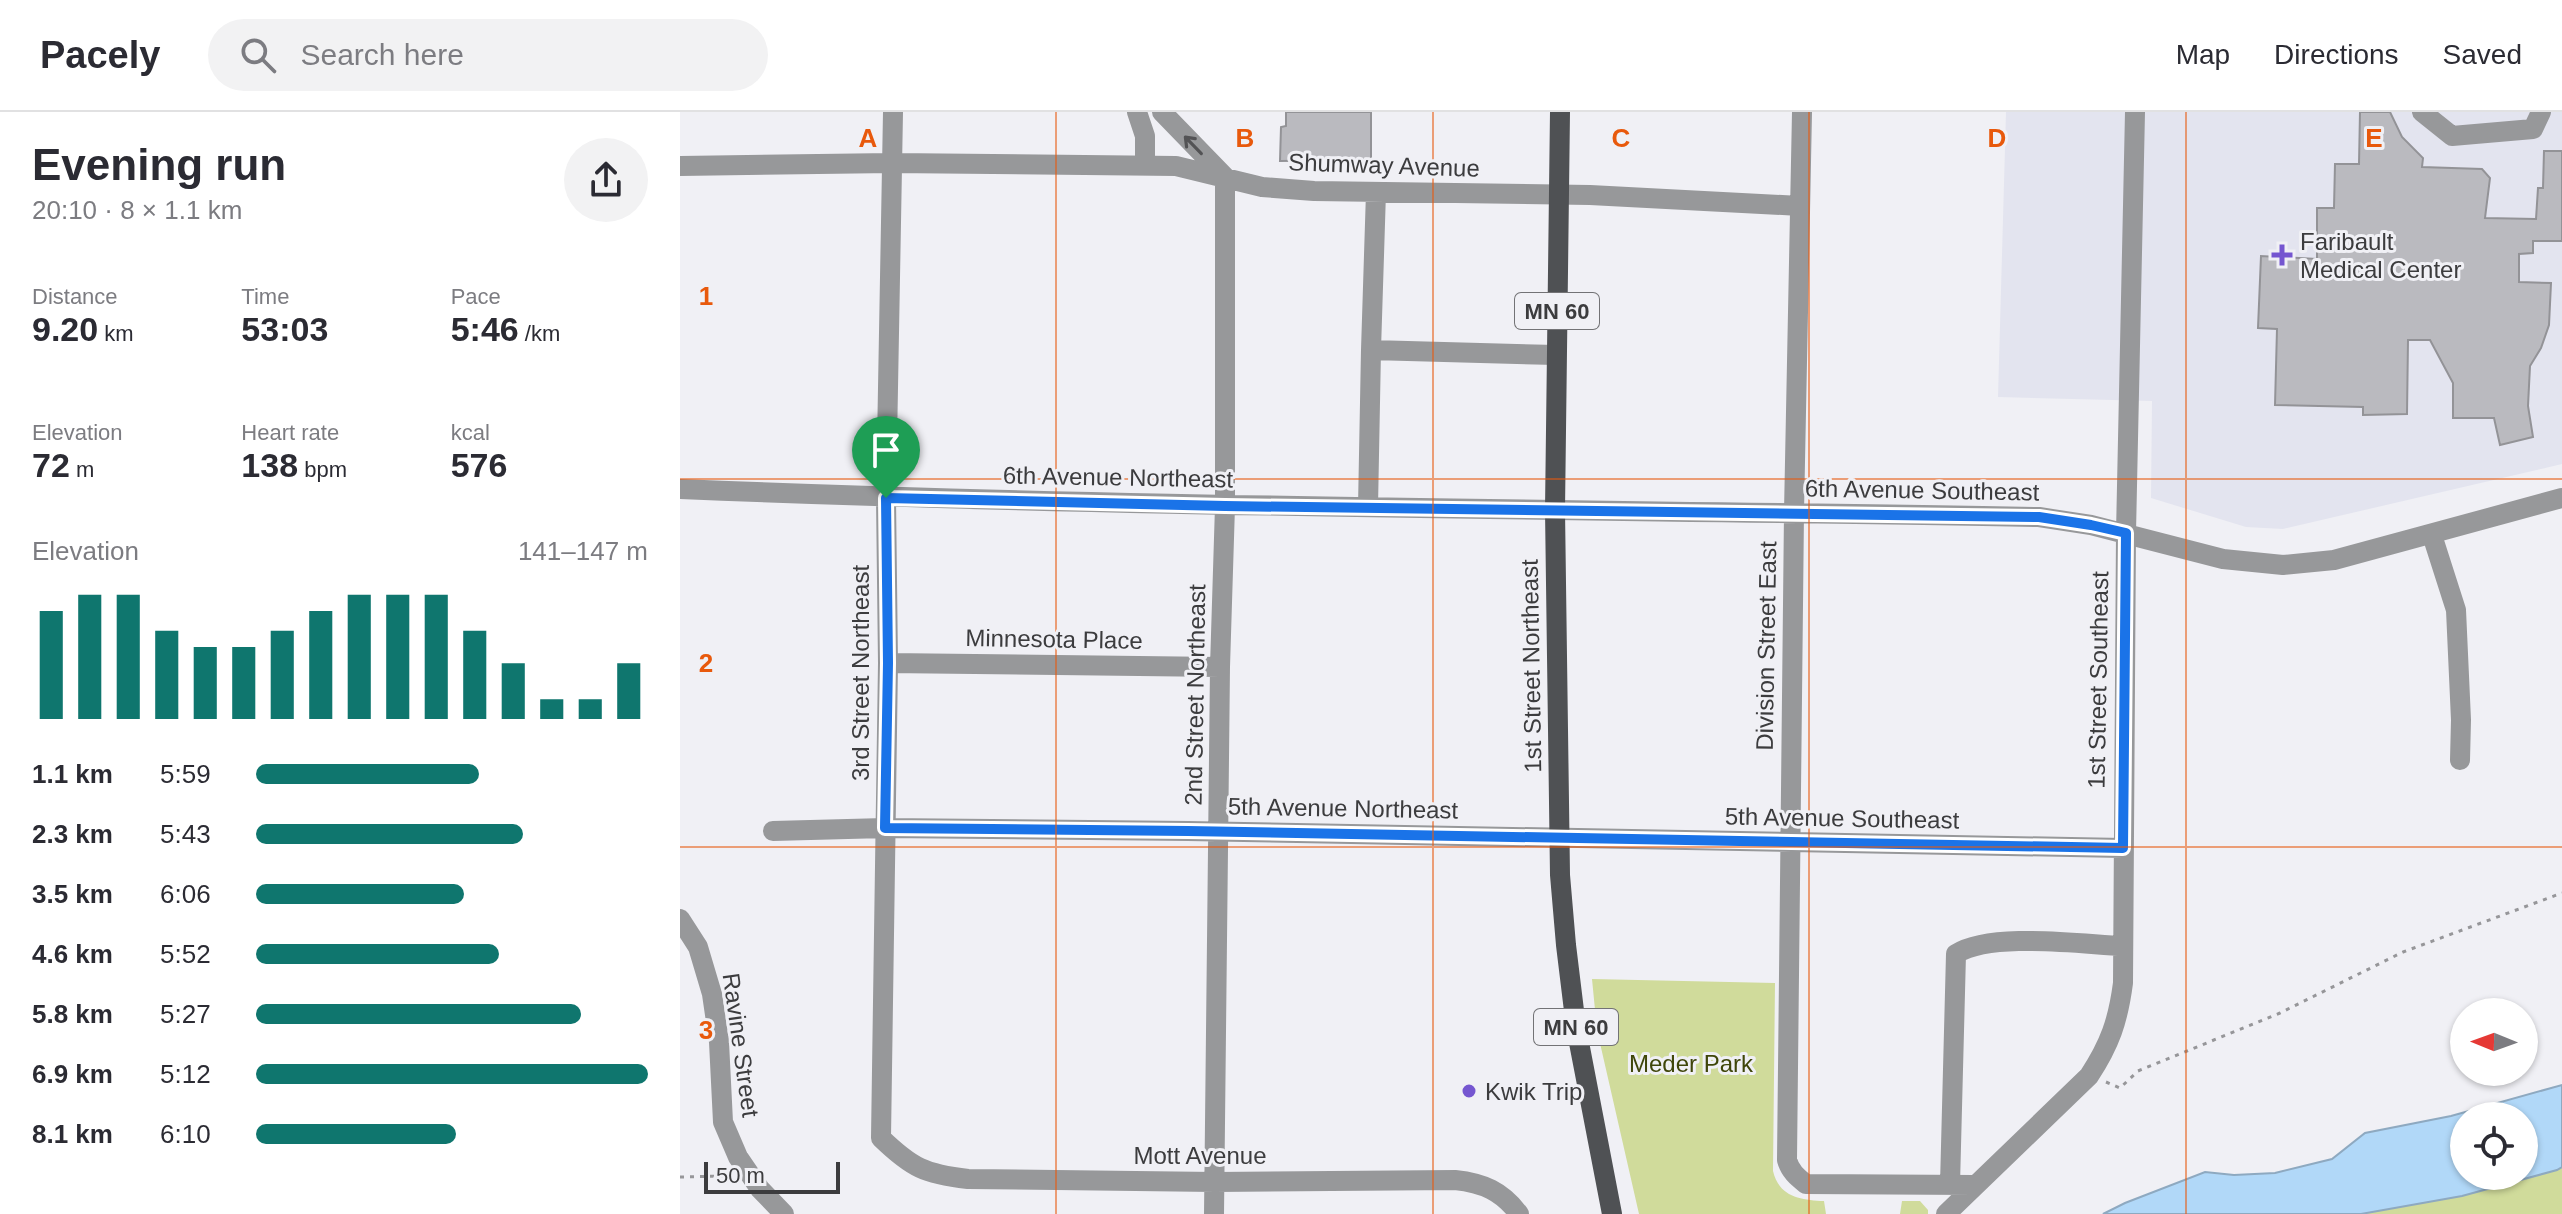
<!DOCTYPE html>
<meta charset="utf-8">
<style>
body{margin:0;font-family:Arial,sans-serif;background:#f2f2f3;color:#2b2b33;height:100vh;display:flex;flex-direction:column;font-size:30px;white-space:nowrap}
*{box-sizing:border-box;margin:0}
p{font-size:26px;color:#7c7c81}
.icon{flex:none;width:44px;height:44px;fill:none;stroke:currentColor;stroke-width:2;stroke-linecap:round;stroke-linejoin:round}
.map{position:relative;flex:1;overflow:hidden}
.side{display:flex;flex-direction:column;background:#fff;width:680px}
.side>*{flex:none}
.needle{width:52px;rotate:271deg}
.buttons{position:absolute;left:1770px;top:886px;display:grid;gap:16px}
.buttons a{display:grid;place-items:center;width:88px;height:88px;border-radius:50%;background:#fff;box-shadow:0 2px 6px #0004;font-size:40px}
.scale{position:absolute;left:24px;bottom:20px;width:136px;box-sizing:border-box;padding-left:8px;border:4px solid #3c3c3e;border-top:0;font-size:22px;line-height:28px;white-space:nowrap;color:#3c3c3e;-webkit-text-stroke:6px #f0f0f5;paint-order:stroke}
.pin{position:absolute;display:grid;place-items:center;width:68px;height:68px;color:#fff;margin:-82px -34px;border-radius:50% 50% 50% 0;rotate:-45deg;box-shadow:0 0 8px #0007}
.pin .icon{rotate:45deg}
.round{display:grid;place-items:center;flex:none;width:84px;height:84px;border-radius:42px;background:#f2f2f3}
.head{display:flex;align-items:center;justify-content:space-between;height:136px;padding:0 32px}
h1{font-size:44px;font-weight:700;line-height:60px}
.figures{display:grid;grid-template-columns:repeat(3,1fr);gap:12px;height:136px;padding:8px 32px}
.figures div{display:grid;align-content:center}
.figures b{font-size:34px;font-weight:700}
.figures small{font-size:22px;font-weight:400}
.figures p{font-size:22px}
.chart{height:224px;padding:16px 32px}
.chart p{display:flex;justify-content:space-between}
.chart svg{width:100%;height:144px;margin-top:8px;stroke:#0f766e;stroke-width:6}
ul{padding:0 32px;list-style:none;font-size:26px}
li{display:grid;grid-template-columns:128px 96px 1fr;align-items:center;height:60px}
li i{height:20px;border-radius:10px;background:#0f766e}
header{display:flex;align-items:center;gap:48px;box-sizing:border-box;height:112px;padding:0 40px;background:#fff;border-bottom:2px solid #e1e1e2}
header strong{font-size:38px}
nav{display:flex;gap:44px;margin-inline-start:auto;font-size:28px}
.search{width:560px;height:72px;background:#f2f2f3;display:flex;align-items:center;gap:20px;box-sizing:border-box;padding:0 28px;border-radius:44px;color:#7c7c81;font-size:30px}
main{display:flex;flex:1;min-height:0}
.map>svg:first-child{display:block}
.built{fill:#e3e4ef}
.green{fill:#d0db9b}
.water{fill:#b1d8f8;stroke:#8ea9c0;stroke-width:2;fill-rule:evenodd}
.building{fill:#bababf;stroke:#939397;stroke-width:2}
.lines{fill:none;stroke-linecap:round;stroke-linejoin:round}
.path{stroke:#969699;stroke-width:3;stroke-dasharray:4 6;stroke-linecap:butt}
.minor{stroke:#97989a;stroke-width:20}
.major{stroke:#4f5154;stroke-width:20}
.oneway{stroke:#535355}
.route-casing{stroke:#fff;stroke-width:16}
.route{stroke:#1a73e8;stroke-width:10}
.grid{fill:none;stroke:#e8590c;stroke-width:2;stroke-opacity:0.55}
.poi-dot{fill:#7556d0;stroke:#f0f0f5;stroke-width:3}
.labels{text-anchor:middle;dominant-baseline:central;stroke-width:6;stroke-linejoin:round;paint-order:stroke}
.shield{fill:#f0f0f5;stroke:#727275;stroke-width:2}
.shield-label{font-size:22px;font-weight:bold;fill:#3c3c3e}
.street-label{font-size:24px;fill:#3c3c3e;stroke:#f0f0f5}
.poi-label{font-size:24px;fill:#3c3c3e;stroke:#f0f0f5;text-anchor:start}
.park-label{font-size:24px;fill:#3f460a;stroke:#f0f0f5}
.grid-label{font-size:26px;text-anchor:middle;font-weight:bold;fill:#e8590c;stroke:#f0f0f5;stroke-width:6;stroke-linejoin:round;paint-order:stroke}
</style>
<header>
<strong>Pacely</strong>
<div class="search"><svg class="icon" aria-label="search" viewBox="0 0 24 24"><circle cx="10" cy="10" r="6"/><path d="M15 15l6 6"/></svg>Search here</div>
<nav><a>Map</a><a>Directions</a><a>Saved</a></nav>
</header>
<main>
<section class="side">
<div class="head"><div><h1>Evening run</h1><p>20:10 · 8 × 1.1 km</p></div><a class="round"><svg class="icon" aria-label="share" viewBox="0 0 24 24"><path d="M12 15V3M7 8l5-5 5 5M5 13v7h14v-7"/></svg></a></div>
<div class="figures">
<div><p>Distance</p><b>9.20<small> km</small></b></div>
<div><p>Time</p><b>53:03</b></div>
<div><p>Pace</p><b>5:46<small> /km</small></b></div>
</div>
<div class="figures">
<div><p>Elevation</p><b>72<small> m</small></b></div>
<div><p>Heart rate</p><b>138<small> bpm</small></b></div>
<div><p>kcal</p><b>576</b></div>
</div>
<div class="chart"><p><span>Elevation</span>141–147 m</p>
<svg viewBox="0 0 160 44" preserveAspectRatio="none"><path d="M5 44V11M15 44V6M25 44V6M35 44V17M45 44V22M55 44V22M65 44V17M75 44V11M85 44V6M95 44V6M105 44V6M115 44V17M125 44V27M135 44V38M145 44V38M155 44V27"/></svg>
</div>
<ul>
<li><b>1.1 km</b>5:59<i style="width:57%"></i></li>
<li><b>2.3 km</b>5:43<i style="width:68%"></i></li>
<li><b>3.5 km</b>6:06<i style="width:53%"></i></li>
<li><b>4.6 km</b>5:52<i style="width:62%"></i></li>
<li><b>5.8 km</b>5:27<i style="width:83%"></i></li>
<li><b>6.9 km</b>5:12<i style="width:100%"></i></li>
<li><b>8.1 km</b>6:10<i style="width:51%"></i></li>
</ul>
</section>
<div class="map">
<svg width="1882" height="1102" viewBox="0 0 1882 1102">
<rect width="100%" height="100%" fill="#f0f0f5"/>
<path class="built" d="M 1326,0 L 1882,0 L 1882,352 L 1603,417 L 1566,415 L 1471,386 L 1472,289 L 1318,285 Z"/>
<path class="green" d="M 912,867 L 1095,871 L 1093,1059 C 1099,1085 1121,1088 1144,1089 L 1146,1102 L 959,1102 L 917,918 Z
M 1882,1055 L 1882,1102 L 1681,1102 L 1782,1084 Z
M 1222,1089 L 1240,1089 L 1248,1098 L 1248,1102 L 1220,1102 Z"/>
<path class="water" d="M 1882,973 L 1882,1055 L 1877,1058 L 1782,1084 L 1681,1102 L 1423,1102 L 1445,1091 L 1525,1060 L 1554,1063 L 1595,1061 L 1652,1047 L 1685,1021 L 1771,1004 ZM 1784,1004 L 1844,1004 L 1844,1064 L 1784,1064 Z"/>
<path class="building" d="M 606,0 L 691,0 L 691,48 L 600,49 L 601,15 L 606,14 Z
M 1680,0 L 1710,0 L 1722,25 L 1743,46 L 1742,55 L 1802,57 L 1810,66 L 1805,106 L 1856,107 L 1858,76 L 1863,76 L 1864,39 L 1882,39 L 1882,129 L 1853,129 L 1853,141 L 1839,142 L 1839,170 L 1871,171 L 1869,213 L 1861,236 L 1850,254 L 1848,294 L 1853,325 L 1820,333 L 1814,306 L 1773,306 L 1773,271 L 1750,228 L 1728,228 L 1727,302 L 1683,303 L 1683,295 L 1595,293 L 1597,217 L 1578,216 L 1581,144 L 1637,147 L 1637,96 L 1654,96 L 1655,52 L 1679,52 Z"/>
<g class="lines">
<path class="path" d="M 1426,970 L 1440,976 L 1458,959 L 1600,901 L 1723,840 L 1882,781
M 0,1065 L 46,1064"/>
<path class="minor" d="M 213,0 L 206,386 L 208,551 L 201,1026 C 232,1056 245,1062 288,1067 L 535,1070 L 775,1068 C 803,1071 822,1079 839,1102
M 457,0 L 465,24 L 465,53
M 482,0 L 545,65 L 545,394 L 540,555 L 534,1102
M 1122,0 L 1114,400 L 1107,1048 C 1110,1059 1117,1065 1126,1072 L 1293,1073
M 1742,0 L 1772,24 L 1853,17 L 1861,0
M 0,54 L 212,51 L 496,54 L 582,75 L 634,79 L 910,83 L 1120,94
M 696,80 L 691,238 L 876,243
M 0,377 C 453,396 906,397 1359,405 L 1411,413 L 1543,447 L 1603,453 L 1654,448 L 1882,386
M 688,395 L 691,238
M 1752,423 L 1776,498 L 1781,608 L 1780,648
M 208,551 L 540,555
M 93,719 L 205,716 L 508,719 L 1443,736
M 0,807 L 18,835 L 32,882 L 39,930 L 43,1010 L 58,1045 L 80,1077 L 104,1102
M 1270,1073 L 1276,842 C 1311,820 1399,832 1443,834
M 1266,1102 L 1409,964 C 1430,932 1438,909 1443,871 L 1446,421 L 1455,0"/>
<path class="major" d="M 880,0 L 875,398 L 880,763 L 886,833 L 896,915 L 932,1102"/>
</g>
<defs><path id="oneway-shaft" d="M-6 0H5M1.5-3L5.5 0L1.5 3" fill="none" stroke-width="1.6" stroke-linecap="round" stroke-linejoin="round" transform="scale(2)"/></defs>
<use class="oneway" href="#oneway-shaft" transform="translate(513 33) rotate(-134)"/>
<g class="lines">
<g class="route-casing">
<path id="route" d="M 206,386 L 545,394 L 1359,405 L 1411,413 L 1446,421 L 1443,736 L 508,719 L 205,716 L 208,551 Z"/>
</g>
<use href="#route" class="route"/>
</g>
<path class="grid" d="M 376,0 L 376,1102M 753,0 L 753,1102M 1129,0 L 1129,1102M 1506,0 L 1506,1102M 0,367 L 1882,367M 0,735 L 1882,735"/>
<g class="poi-dot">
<path d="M1598 131h8v8h8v8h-8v8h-8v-8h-8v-8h8z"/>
<circle cx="789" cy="979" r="8"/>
</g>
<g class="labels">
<g class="shield">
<rect x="835" y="181" width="84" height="36" rx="6"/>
<rect x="854" y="897" width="84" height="36" rx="6"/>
</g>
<g class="shield-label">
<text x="877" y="199">MN 60</text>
<text x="896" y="915">MN 60</text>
</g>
<g class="street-label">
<text transform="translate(704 53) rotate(2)">Shumway Avenue</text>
<text transform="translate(438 365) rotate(1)">6th Avenue Northeast</text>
<text transform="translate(1242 378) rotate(1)">6th Avenue Southeast</text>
<text transform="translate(374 527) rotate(1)">Minnesota Place</text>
<text transform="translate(1086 534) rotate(-89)">Division Street East</text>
<text transform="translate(851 554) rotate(-91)">1st Street Northeast</text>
<text transform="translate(180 561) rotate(-90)">3rd Street Northeast</text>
<text transform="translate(1418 568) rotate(-89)">1st Street Southeast</text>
<text transform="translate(515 583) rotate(-89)">2nd Street Northeast</text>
<text transform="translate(663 696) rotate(1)">5th Avenue Northeast</text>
<text transform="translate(1162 706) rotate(1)">5th Avenue Southeast</text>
<text transform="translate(61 933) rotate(82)">Ravine Street</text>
<text x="520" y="1043">Mott Avenue</text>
</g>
<g class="poi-label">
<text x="1620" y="129">Faribault<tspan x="1620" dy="28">Medical Center</tspan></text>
<text x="805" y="979">Kwik Trip</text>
</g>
<g class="park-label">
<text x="1011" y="951">Meder Park</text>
</g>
</g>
<g class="grid-label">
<text x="188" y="35">A</text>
<text x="565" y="35">B</text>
<text x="941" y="35">C</text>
<text x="1317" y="35">D</text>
<text x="1694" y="35">E</text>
<text x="26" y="193">1</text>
<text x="26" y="560">2</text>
<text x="26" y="927">3</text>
</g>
</svg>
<div class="buttons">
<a><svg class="needle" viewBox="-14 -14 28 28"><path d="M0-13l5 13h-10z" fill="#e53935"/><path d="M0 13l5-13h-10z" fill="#7c7c81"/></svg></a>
<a><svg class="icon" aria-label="locate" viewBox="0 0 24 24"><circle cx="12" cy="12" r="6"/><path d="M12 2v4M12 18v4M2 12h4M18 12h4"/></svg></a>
</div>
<div class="scale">50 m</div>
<div class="pin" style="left:206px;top:386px;background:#1e9e55"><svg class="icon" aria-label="arrive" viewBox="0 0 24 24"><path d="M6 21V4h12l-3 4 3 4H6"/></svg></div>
</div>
</main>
